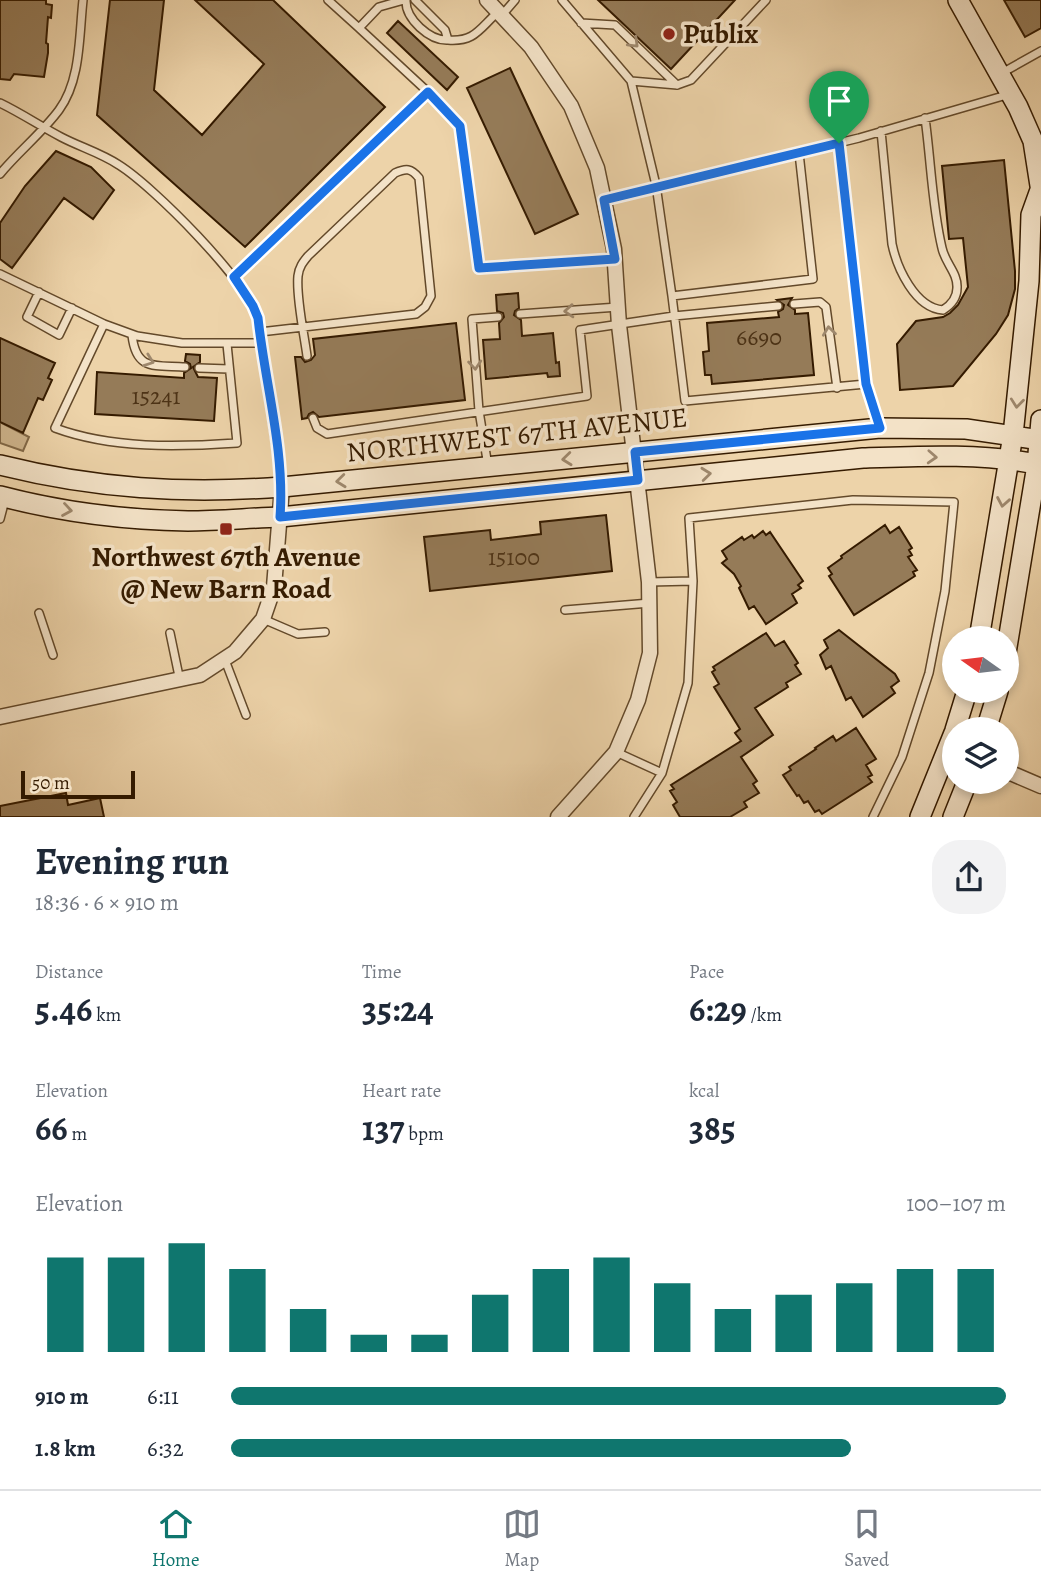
<!DOCTYPE html>
<meta charset="utf-8">
<style>
body{margin:0;font-family:Alegreya,serif;background:#f2f2f3;color:#1f2937;height:100vh;display:flex;flex-direction:column;font-size:26px;white-space:nowrap}
*{box-sizing:border-box;margin:0}
p{font-size:23px;color:#747a83}
.icon{flex:none;width:38px;height:38px;fill:none;stroke:currentColor;stroke-width:2;stroke-linecap:round;stroke-linejoin:round}
.map{position:relative;height:817px;overflow:hidden}
.details{display:flex;flex-direction:column;background:#fff;flex:1}
.details>*{flex:none}
.needle{width:46px;rotate:284deg}
.controls{position:absolute;left:942px;top:626px;display:grid;gap:14px}
.controls a{display:grid;place-items:center;width:77px;height:77px;border-radius:50%;background:#fff;box-shadow:0 4px 10px #0003;font-size:35px}
.scale{position:absolute;left:21px;bottom:18px;width:114px;box-sizing:border-box;padding-left:7px;border:4px solid #351b00;border-top:0;font-size:19px;line-height:24px;white-space:nowrap;color:#351b00;-webkit-text-stroke:5px #f3e2c7;paint-order:stroke}
.pin{position:absolute;display:grid;place-items:center;width:60px;height:60px;color:#fff;margin:-72px -30px;border-radius:50% 50% 50% 0;rotate:-45deg;box-shadow:0 0 7px #0007}
.pin .icon{rotate:45deg}
.round{display:grid;place-items:center;flex:none;width:74px;height:74px;border-radius:28px;background:#f2f2f3}
.head{display:flex;align-items:center;justify-content:space-between;height:119px;padding:0 35px}
h1{font-size:38px;font-weight:700;line-height:52px}
.stats{display:grid;grid-template-columns:repeat(3,1fr);gap:10px;height:119px;padding:7px 35px}
.stats div{display:grid;align-content:center}
.stats b{font-size:35px;font-weight:700}
.stats small{font-size:19px;font-weight:400}
.stats p{font-size:19px}
.chart{height:196px;padding:14px 35px}
.chart p{display:flex;justify-content:space-between}
.chart svg{width:100%;height:126px;margin-top:7px;stroke:#0f766e;stroke-width:6}
ul{padding:0 35px;list-style:none;font-size:23px}
li{display:grid;grid-template-columns:112px 84px 1fr;align-items:center;height:52px}
li i{height:18px;border-radius:9px;background:#0f766e}
.tabs{display:flex;justify-content:space-around;align-items:center;height:98px;border-top:2px solid #e0e1e3;background:#fff;font-size:19px;color:#747a83}
.tabs a{display:grid;justify-items:center;gap:4px}
.tabs .on{color:#0f766e}
.map>svg:first-child{display:block}
.green{fill:#ceb48c;stroke:#826846;stroke-width:2}
.building{fill:#957b58;stroke:#351b00;stroke-width:2}
.lines{fill:none;stroke-linecap:round;stroke-linejoin:round}
.lane-casing{stroke:#63492a;stroke-width:10}
.street-casing{stroke:#63492a;stroke-width:17}
.secondary-casing{stroke:#351b00;stroke-width:22}
.lane{stroke:#f3e2c7;stroke-width:7}
.street{stroke:#f3e2c7;stroke-width:14}
.secondary{stroke:#f3e2c7;stroke-width:19}
.oneway{stroke:#9e886d}
.route-casing{stroke:#fff;stroke-width:14}
.route{stroke:#1a73e8;stroke-width:9}
.poi-dot{fill:#8f2418;stroke:#f3e2c7;stroke-width:2.5}
.labels{text-anchor:middle;dominant-baseline:central;stroke-width:7;stroke-linejoin:round;paint-order:stroke}
.number-label{font-size:24px;fill:#4d3316}
.poi-label{font-size:28px;font-weight:bold;fill:#351b00;stroke:#f3e2c7;text-anchor:start}
.street-label{font-size:28px;fill:#351b00;stroke:#f3e2c7}
</style>
<div class="map">
<svg width="1041" height="817" viewBox="0 0 1041 817">
<rect width="100%" height="100%" fill="#edd3a9"/>
<filter id="stains"><feTurbulence type="fractalNoise" baseFrequency=".00286" numOctaves="4"/><feColorMatrix values="0 0 0 0 .2 0 0 0 0 .09 0 0 0 0 .02 0 0 0 .5 -.17"/></filter>
<radialGradient id="worn" r=".72"><stop offset=".6" stop-color="#630" stop-opacity="0"/><stop offset="1" stop-color="#630" stop-opacity=".3"/></radialGradient>
<path class="green" d="M 0,422 L 29,437 L 23,451 L 0,443 Z"/>
<path class="building" d="M 0,0 L 46,0 L 46,4 L 52,5 L 51,18 L 48,17 L 46,43 L 48,44 L 48,53 L 44,77 L 14,74 L 10,80 L 0,79 Z
M 110,0 L 164,0 L 154,90 L 202,135 L 264,64 L 195,0 L 273,0 L 385,107 L 245,247 L 97,115 Z
M 598,0 L 735,0 L 671,69 Z
M 1004,0 L 1041,0 L 1041,28 L 1025,37 Z
M 398,21 L 458,77 L 447,90 L 387,33 Z
M 510,68 L 578,214 L 535,234 L 467,88 Z
M 56,151 L 91,167 L 114,190 L 93,219 L 64,198 L 12,268 L 0,259 L 0,223 L 25,186 Z
M 1004,160 L 1015,271 L 1015,289 L 1008,315 L 996,334 L 953,386 L 900,390 L 897,344 L 916,321 L 943,317 L 950,313 L 958,305 L 968,287 L 963,238 L 949,239 L 942,166 Z
M 518,293 L 519,308 L 515,311 L 514,315 L 521,320 L 522,336 L 553,333 L 556,363 L 559,362 L 560,376 L 548,377 L 547,373 L 486,379 L 483,340 L 500,339 L 499,323 L 504,317 L 503,313 L 497,311 L 496,295 Z
M 792,298 L 788,305 L 795,310 L 795,314 L 808,313 L 814,375 L 712,384 L 711,375 L 705,375 L 703,352 L 709,351 L 707,323 L 779,317 L 778,312 L 783,309 L 784,305 L 777,300 Z
M 456,323 L 465,400 L 319,417 L 313,412 L 309,414 L 307,418 L 302,419 L 295,357 L 301,357 L 305,362 L 311,360 L 315,355 L 313,339 Z
M 0,338 L 55,363 L 48,378 L 52,380 L 43,400 L 38,398 L 23,433 L 0,422 Z
M 186,354 L 200,355 L 200,362 L 193,367 L 198,377 L 217,378 L 214,421 L 95,414 L 97,372 L 184,378 L 184,373 L 191,368 L 190,364 L 185,361 Z
M 606,515 L 612,571 L 430,591 L 424,537 L 490,530 L 491,540 L 541,534 L 540,522 Z
M 885,525 L 890,533 L 899,527 L 912,548 L 909,550 L 912,555 L 908,557 L 917,570 L 913,572 L 915,576 L 854,615 L 829,576 L 832,574 L 828,568 L 842,558 L 841,556 Z
M 763,531 L 766,535 L 770,532 L 803,581 L 798,585 L 801,588 L 792,594 L 797,603 L 766,624 L 754,606 L 749,609 L 739,588 L 741,586 L 734,574 L 722,563 L 727,559 L 722,551 L 742,537 L 744,540 L 752,535 L 754,538 Z
M 839,630 L 895,674 L 899,681 L 891,687 L 895,693 L 863,717 L 851,697 L 846,700 L 831,666 L 826,669 L 820,655 L 828,648 L 824,640 Z
M 766,633 L 775,646 L 784,641 L 798,663 L 795,665 L 801,674 L 786,683 L 788,687 L 755,708 L 773,735 L 741,757 L 757,781 L 753,784 L 759,793 L 744,802 L 747,807 L 730,817 L 680,817 L 673,805 L 677,802 L 670,791 L 674,789 L 671,785 L 741,741 L 735,733 L 740,729 L 714,687 L 719,684 L 712,672 L 715,670 L 713,667 Z
M 856,728 L 876,759 L 866,765 L 872,775 L 868,777 L 872,782 L 822,814 L 819,810 L 815,812 L 808,801 L 804,803 L 799,795 L 797,796 L 783,775 L 791,770 L 789,767 L 816,749 L 815,748 L 833,736 L 836,741 Z
M 66,793 L 68,805 L 100,798 L 104,817 L 0,817 L 0,806 Z"/>
<g class="lines">
<g class="lane-casing">
<path id="lane" d="M 328,0 L 359,28 L 379,7 L 404,0
M 406,0 C 405,19 430,41 448,40
M 415,0 L 445,30 L 448,40 C 475,42 479,29 498,12
M 562,0 L 631,81 L 656,185 L 672,296 L 813,279 L 799,153
M 502,15 L 515,0
M 581,23 L 615,25 L 677,85
M 359,28 L 428,92
M 1000,74 L 1041,51
M 631,81 L 677,85 L 691,80 L 766,0
M 0,103 C 21,113 40,126 61,137 C 80,147 101,153 119,165 C 154,187 246,280 258,318 L 282,487
M 881,131 L 892,244 C 897,268 915,308 943,310 C 951,305 957,298 957,288 C 958,273 945,263 942,248 C 932,206 931,161 925,118
M 839,143 L 866,384
M 0,174 C 18,152 42,133 59,110 C 81,80 79,36 83,0
M 604,200 L 859,138 L 1010,94
M 0,274 L 104,324 L 137,336 L 182,343 L 261,343
M 234,277 L 428,92 L 460,126 L 479,268 L 614,259
M 39,292 L 27,317 L 59,335 L 72,308
M 672,296 L 685,401 L 866,384 L 880,427
M 794,304 L 820,302 L 826,307 L 837,388
M 520,314 L 618,307
M 104,324 L 55,428 C 112,449 178,447 237,443 L 227,344
M 260,332 L 416,314 L 425,307 L 431,296 L 419,178 C 411,168 406,168 395,173 L 308,256 C 303,262 299,267 298,276 C 296,298 304,333 307,356
M 132,335 C 136,371 154,365 185,367
M 199,368 L 229,369
M 313,418 L 317,428 L 327,434 L 587,396 L 580,330 L 674,316 L 778,306
M 488,466 L 479,411 L 472,319 L 498,317
M 0,519 L 5,500
M 649,582 L 693,581
M 565,610 L 650,603
M 39,613 L 53,655
M 263,619 L 298,634 L 325,632
M 170,633 L 180,681
M 225,660 L 246,715
M 616,752 L 662,773
M 634,817 L 662,773 L 688,683 L 693,581 L 689,518 L 853,500 L 954,502 L 945,591 L 929,673 L 902,757 L 873,817"/>
</g>
<g class="street-casing">
<path id="street" d="M 487,0 L 531,47 L 571,106 L 597,168 L 614,249 L 619,325 L 649,582 L 650,653 L 638,700 L 616,752 L 558,817
M 0,717 L 200,675 L 235,652 L 263,619 L 274,587 L 282,487
M 1006,771 L 1041,786"/>
</g>
<g class="secondary-casing">
<path id="secondary" d="M 958,0 L 1018,107 L 1033,141 L 1041,192
M 0,465 C 96,489 184,494 282,487 L 880,428 L 966,429 L 1041,440
M 0,496 C 61,512 125,520 188,521 C 218,521 249,518 280,517 L 863,458 C 919,456 987,453 1041,465
M 979,639 L 1013,435 L 1029,281 L 1031,215 L 1040,190
M 1006,653 L 1037,465 L 1041,420
M 955,730 L 967,691
M 986,730 L 998,691
M 920,817 L 954,733
M 953,817 L 967,782"/>
</g>
<use href="#lane" class="lane"/>
<use href="#street" class="street"/>
<use href="#secondary" class="secondary"/>
</g>
<defs><path id="oneway-chevron" d="M-2-3.5L2.5 0L-2 3.5" fill="none" stroke-width="1.6" stroke-linecap="round" stroke-linejoin="round" transform="scale(1.75)"/></defs>
<g class="oneway">
<use href="#oneway-chevron" transform="translate(634 43) rotate(44)"/>
<use href="#oneway-chevron" transform="translate(569 311) rotate(176)"/>
<use href="#oneway-chevron" transform="translate(829 331) rotate(-97)"/>
<use href="#oneway-chevron" transform="translate(149 361) rotate(20)"/>
<use href="#oneway-chevron" transform="translate(475 365) rotate(85)"/>
<use href="#oneway-chevron" transform="translate(1017 403) rotate(96)"/>
<use href="#oneway-chevron" transform="translate(932 457) rotate(3)"/>
<use href="#oneway-chevron" transform="translate(567 459) rotate(174)"/>
<use href="#oneway-chevron" transform="translate(706 474) rotate(-6)"/>
<use href="#oneway-chevron" transform="translate(341 481) rotate(174)"/>
<use href="#oneway-chevron" transform="translate(1003 502) rotate(100)"/>
<use href="#oneway-chevron" transform="translate(67 510) rotate(9)"/>
</g>
<g class="lines">
<g class="route-casing">
<path id="route" d="M 428,92 L 460,126 L 479,268 L 615,259 L 604,200 L 839,143 L 866,384 L 880,428 L 635,452 L 638,480 L 280,517 C 285,450 265,384 258,318 L 253,306 L 234,277 Z"/>
</g>
<use href="#route" class="route"/>
</g>
<g class="poi-dot">
<circle cx="669" cy="34" r="7"/>
<rect x="219" y="522" width="14" height="14" rx="3.5"/>
</g>
<g class="labels">
<g class="number-label">
<text x="759" y="337">6690</text>
<text x="156" y="396">15241</text>
<text x="514" y="557">15100</text>
</g>
<g class="poi-label">
<text x="683" y="34">Publix</text>
<text x="226" y="557" text-anchor="middle">Northwest 67th Avenue<tspan x="226" dy="32">@ New Barn Road</tspan></text>
</g>
<g class="street-label">
<text transform="translate(517 435) rotate(-6)">NORTHWEST 67TH AVENUE</text>
</g>
</g>
<rect width="100%" height="100%" filter="url(#stains)"/>
<rect width="100%" height="100%" fill="url(#worn)"/>
</svg>
<div class="controls">
<a><svg class="needle" viewBox="-14 -14 28 28"><path d="M0-13l5 13h-10z" fill="#e53935"/><path d="M0 13l5-13h-10z" fill="#747a83"/></svg></a>
<a><svg class="icon" aria-label="layers" viewBox="0 0 24 24"><path d="M12 4l9 5-9 5-9-5zM3 14l9 5 9-5"/></svg></a>
</div>
<div class="scale">50 m</div>
<div class="pin" style="left:839px;top:143px;background:#1e9e55"><svg class="icon" aria-label="arrive" viewBox="0 0 24 24"><path d="M6 21V4h12l-3 4 3 4H6"/></svg></div>
</div>
<section class="details">
<div class="head"><div><h1>Evening run</h1><p>18:36 · 6 × 910 m</p></div><a class="round"><svg class="icon" aria-label="share" viewBox="0 0 24 24"><path d="M12 15V3M7 8l5-5 5 5M5 13v7h14v-7"/></svg></a></div>
<div class="stats">
<div><p>Distance</p><b>5.46<small> km</small></b></div>
<div><p>Time</p><b>35:24</b></div>
<div><p>Pace</p><b>6:29<small> /km</small></b></div>
</div>
<div class="stats">
<div><p>Elevation</p><b>66<small> m</small></b></div>
<div><p>Heart rate</p><b>137<small> bpm</small></b></div>
<div><p>kcal</p><b>385</b></div>
</div>
<div class="chart"><p><span>Elevation</span>100–107 m</p>
<svg viewBox="0 0 160 44" preserveAspectRatio="none"><path d="M5 44V11M15 44V11M25 44V6M35 44V15M45 44V29M55 44V38M65 44V38M75 44V24M85 44V15M95 44V11M105 44V20M115 44V29M125 44V24M135 44V20M145 44V15M155 44V15"/></svg>
</div>
<ul>
<li><b>910 m</b>6:11<i style="width:100%"></i></li>
<li><b>1.8 km</b>6:32<i style="width:80%"></i></li>
</ul>
</section>
<nav class="tabs">
<a class="on"><svg class="icon" aria-label="home" viewBox="0 0 24 24"><path d="M3 11l9-7 9 7M6 9v11h12V9"/></svg>Home</a>
<a><svg class="icon" aria-label="map" viewBox="0 0 24 24"><path d="M3 6l6-2 6 2 6-2v14l-6 2-6-2-6 2zM9 4v14M15 6v14"/></svg>Map</a>
<a><svg class="icon" aria-label="saved" viewBox="0 0 24 24"><path d="M7 4h10v16l-5-4-5 4z"/></svg>Saved</a>
</nav>
